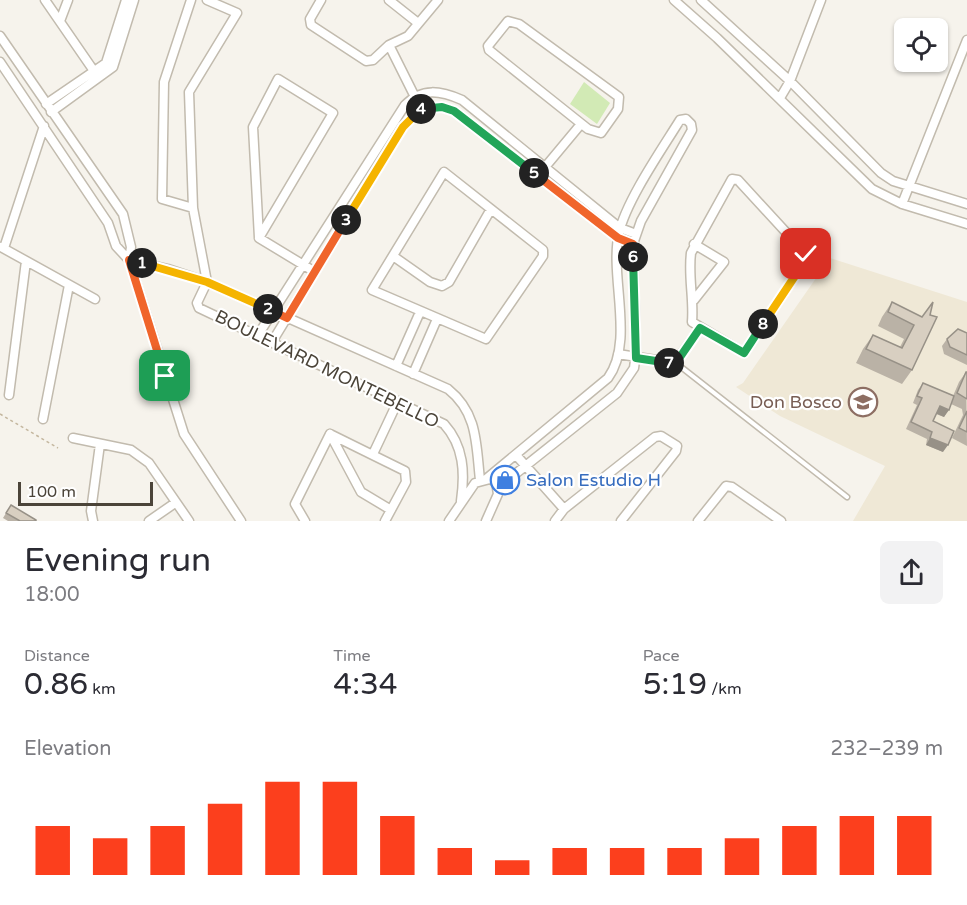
<!DOCTYPE html>
<meta charset="utf-8">
<style>
body{margin:0;font-family:"Varela Round",sans-serif;background:#f2f2f3;color:#2b2b33;height:100vh;display:flex;flex-direction:column;font-size:22px;white-space:nowrap}
*{box-sizing:border-box;margin:0}
p{font-size:20px;color:#7c7c81}
.icon{flex:none;width:33px;height:33px;fill:none;stroke:currentColor;stroke-width:2;stroke-linecap:round;stroke-linejoin:round}
.map{position:relative;height:521px;overflow:hidden}
.drawer{display:flex;flex-direction:column;background:#fff;flex:1}
.drawer>*{flex:none}
.tools{position:absolute;left:894px;top:18px;display:grid;gap:12px}
.tools a{display:grid;place-items:center;width:54px;height:54px;border-radius:9px;background:#fff;box-shadow:0 2px 4px #0004;font-size:30px}
.scale{position:absolute;left:18px;bottom:15px;width:135px;box-sizing:border-box;padding-left:6px;border:3px solid #4b4439;border-top:0;font-size:16px;line-height:21px;white-space:nowrap;color:#4b4439;-webkit-text-stroke:4px #fff;paint-order:stroke}
.pin{position:absolute;display:grid;place-items:center;width:51px;height:51px;color:#fff;margin:-26px;border-radius:12px;box-shadow:0 3px 9px #0006}
.km{position:absolute;width:30px;height:30px;margin:-15px;border-radius:50%;background:#222;color:#fff;font-size:16px;line-height:30px;text-align:center}
.round{display:grid;place-items:center;flex:none;width:63px;height:63px;border-radius:9px;background:#f2f2f3}
.overview{display:flex;align-items:center;justify-content:space-between;height:102px;padding:0 24px}
h1{font-size:33px;font-weight:600;line-height:45px}
.metrics{display:grid;grid-template-columns:repeat(3,1fr);gap:9px;height:102px;padding:6px 24px}
.metrics div{display:grid;align-content:center}
.metrics b{font-size:30px;font-weight:600}
.metrics small{font-size:16px;font-weight:400}
.metrics p{font-size:16px}
.chart{height:168px;padding:12px 24px}
.chart p{display:flex;justify-content:space-between}
.chart svg{width:100%;height:108px;margin-top:6px;stroke:#fc3f1d;stroke-width:6}
.map>svg:first-child{display:block}
.education{fill:#efe8d6}
.green{fill:#d2eab5}
.lines{fill:none;stroke-linecap:round;stroke-linejoin:round}
.lane-casing{stroke:#c2bbae;stroke-width:7}
.street-casing{stroke:#c2bbae;stroke-width:11}
.path{stroke:#c4b79f;stroke-width:1.5;stroke-dasharray:3 3;stroke-linecap:butt}
.lane{stroke:#fff;stroke-width:4}
.street{stroke:#fff;stroke-width:8}
.wall{fill:#bab2a6}
.shaded-wall{fill:#979187}
.building{fill:#d8cfc1;stroke:#979187;stroke-width:1.5}
.split-1-casing{stroke:#fff;stroke-width:12}
.split-2-casing{stroke:#fff;stroke-width:12}
.split-3-casing{stroke:#fff;stroke-width:12}
.split-4-casing{stroke:#fff;stroke-width:12}
.split-5-casing{stroke:#fff;stroke-width:12}
.split-6-casing{stroke:#fff;stroke-width:12}
.split-7-casing{stroke:#fff;stroke-width:12}
.split-8-casing{stroke:#fff;stroke-width:12}
.split-9-casing{stroke:#fff;stroke-width:12}
.split-1{stroke:#f0652b;stroke-width:8}
.split-2{stroke:#f5b400;stroke-width:8}
.split-3{stroke:#f0652b;stroke-width:8}
.split-4{stroke:#f5b400;stroke-width:8}
.split-5{stroke:#22a559;stroke-width:8}
.split-6{stroke:#f0652b;stroke-width:8}
.split-7{stroke:#22a559;stroke-width:8}
.split-8{stroke:#22a559;stroke-width:8}
.split-9{stroke:#f5b400;stroke-width:8}
.labels{text-anchor:middle;dominant-baseline:central;stroke-width:4.5;stroke-linejoin:round;paint-order:stroke}
.street-label{font-size:18px;fill:#4b4439;stroke:#fff}
.education-label{font-size:18px;fill:#785e54;stroke:#fff;text-anchor:end}
.shop-label{font-size:18px;fill:#366cbe;stroke:#fff;text-anchor:start}
</style>
<div class="map">
<svg width="967" height="521" viewBox="0 0 967 521">
<rect width="100%" height="100%" fill="#f6f3ec"/>
<path class="education" d="M 830,258 L 967,302 L 967,521 L 853,521 L 885,466 L 780,416 L 736,387 L 743,383 Z"/>
<path class="green" d="M 584,82 L 610,103 L 597,124 L 570,104 Z"/>
<g class="lines">
<g class="lane-casing">
<path id="lane" d="M 676,363 L 847,497"/>
</g>
<g class="street-casing">
<path id="street" d="M 45,0 L 96,74
M 191,0 L 164,82 L 162,199 L 193,208
M 321,0 L 310,19 L 311,25 L 366,61 L 373,60 L 389,45 L 408,36 L 438,0
M 389,0 L 418,23
M 674,0 L 717,38 L 872,189 L 902,204 L 967,224
M 701,0 L 790,81 L 881,173 L 893,181 L 967,204
M 60,21 L 68,0
M 508,21 L 519,24 L 619,97 L 618,109 L 601,133 L 588,129 L 489,50 L 488,46 Z
M 0,36 L 123,214 L 131,247 L 129,260
M 389,45 L 421,109
M 0,62 L 108,223 L 116,246 L 129,260 L 184,434 L 241,521
M 278,79 L 333,113 L 259,238 L 253,127 Z
M 780,98 L 790,81 L 821,0
M 46,104 L 106,63 L 126,0
M 51,112 L 113,67 L 134,0
M 444,172 L 543,250 L 543,256 L 486,339 L 372,290 Z
M 541,172 L 581,124
M 732,179 L 738,180 L 806,254 L 805,261 L 744,353 L 692,322 C 694,299 688,276 691,253 Z
M 902,204 L 967,40
M 259,238 L 315,272
M 1,247 L 95,299
M 4,248 L 44,126
M 393,256 L 430,282 L 442,286 L 449,282 L 491,209
M 129,260 L 168,269 L 207,282 L 448,389 C 478,413 476,444 480,480
M 207,282 L 197,303 L 199,308 L 444,424 C 464,446 465,473 461,501
M 207,282 L 193,208 L 189,92 L 237,13 L 207,0
M 694,300 L 724,262 L 694,244
M 258,335 L 405,105 C 422,87 441,91 462,100 L 620,228 L 636,234
M 272,342 L 403,127 L 421,109 L 442,107 L 454,111 L 618,238 L 633,244
M 618,354 L 675,363 L 700,328
M 396,366 L 420,312
M 413,374 L 437,319
M 9,395 L 26,261
M 43,419 L 69,285
M 330,434 L 405,471 L 406,482 L 385,521
M 330,434 L 361,492 L 391,510
M 73,438 L 131,450 L 149,463 L 189,521
M 373,454 L 398,401
M 516,455 L 564,509
M 486,479 L 608,378 C 635,341 609,276 619,233 C 626,201 662,149 680,120 L 686,119 L 691,124 L 692,130 L 641,221 L 633,244 L 636,353 L 634,368 L 617,393 L 499,487
M 93,521 L 91,511 L 100,444
M 149,521 L 175,503
M 305,521 L 295,504 L 330,434
M 449,521 L 475,483 L 490,479 L 496,482 L 498,494 L 486,521
M 555,521 L 564,509 L 655,437 L 661,436 L 677,446 L 676,451 L 621,521
M 698,521 L 726,486 L 732,487 L 781,521"/>
</g>
<path class="path" d="M 0,414 L 58,448"/>
<use href="#lane" class="lane"/>
<use href="#street" class="street"/>
</g>
<path class="wall" d="M 892,302 L 922,317 L 912,370 L 902,384 L 856,363 L 863,349 L 873,335 L 900,347 L 904,339 L 878,326 L 882,317 Z
M 967,333 L 967,365 L 944,354 L 942,346 L 947,339 Z
M 966,372 L 967,446 L 952,438 L 963,415 L 962,409 L 951,404 L 944,417 L 936,414 L 933,421 L 943,452 L 926,445 L 927,439 L 906,429 L 917,405 L 913,403 L 918,390 L 923,383 L 953,396 L 959,382 Z
M 11,505 L 36,521 L 8,521 L 3,518 Z"/>
<path class="shaded-wall" d="M 940,406 L 949,410 L 944,417 L 935,413 Z
M 930,438 L 948,445 L 943,452 L 926,445 Z"/>
<path class="building" d="M 892,302 L 922,317 L 933,302 L 930,315 L 937,317 L 912,370 L 866,349 L 873,335 L 902,348 L 914,325 L 888,312 Z
M 958,329 L 967,333 L 967,355 L 950,347 L 947,339 Z
M 966,372 L 967,372 L 967,399 L 957,393 Z
M 923,383 L 954,396 L 949,410 L 940,406 L 933,421 L 954,431 L 948,445 L 930,438 L 932,432 L 911,422 L 922,398 L 917,396 Z
M 967,411 L 967,432 L 959,428 Z
M 11,505 L 36,520 L 36,521 L 20,521 L 6,513 Z"/>
<g class="lines">
<g class="split-1-casing">
<path id="split-1" d="M 142,263 L 129,260 L 165,376"/>
</g>
<g class="split-2-casing">
<path id="split-2" d="M 142,263 L 207,282 L 268,309"/>
</g>
<g class="split-3-casing">
<path id="split-3" d="M 268,309 L 287,318 L 346,220"/>
</g>
<g class="split-4-casing">
<path id="split-4" d="M 346,220 L 403,127 L 421,109"/>
</g>
<g class="split-5-casing">
<path id="split-5" d="M 421,109 L 442,107 L 454,111 L 534,173"/>
</g>
<g class="split-6-casing">
<path id="split-6" d="M 534,173 L 618,238 L 633,244 L 633,257"/>
</g>
<g class="split-7-casing">
<path id="split-7" d="M 633,257 L 636,358 L 669,363"/>
</g>
<g class="split-8-casing">
<path id="split-8" d="M 669,363 L 678,360 L 700,328 L 744,353 L 763,324"/>
</g>
<g class="split-9-casing">
<path id="split-9" d="M 763,324 L 805,261 L 806,254"/>
</g>
<use href="#split-1" class="split-1"/>
<use href="#split-2" class="split-2"/>
<use href="#split-3" class="split-3"/>
<use href="#split-4" class="split-4"/>
<use href="#split-5" class="split-5"/>
<use href="#split-6" class="split-6"/>
<use href="#split-7" class="split-7"/>
<use href="#split-8" class="split-8"/>
<use href="#split-9" class="split-9"/>
</g>
<defs>
<g id="university-ring" transform="scale(1.5)"><circle r="9.5" fill="#fff" stroke="#8d6e63" stroke-width="1.5"/><path d="M0-5L7-2L0 1L-7-2ZM-4 1L0 2.5L4 1V4Q0 6-4 4Z" fill="#8d6e63"/></g>
<g id="shop-ring" transform="scale(1.5)"><circle r="9.5" fill="#fff" stroke="#3f7fe0" stroke-width="1.5"/><path d="M-5-2.5h2.3a2.7 3.5 0 0 1 5.4 0H5L5.5 6h-11ZM-1.5-2.5h3a1.5 2.3 0 0 0-3 0Z" fill="#3f7fe0"/></g>
</defs>
<g fill-rule="evenodd">
<use href="#university-ring" x="863" y="402"/>
<use href="#shop-ring" x="505" y="480"/>
</g>
<g class="labels">
<g class="street-label">
<text transform="translate(327 369) rotate(26)">BOULEVARD MONTEBELLO</text>
</g>
<g class="education-label">
<text x="842" y="402">Don Bosco</text>
</g>
<g class="shop-label">
<text x="526" y="480">Salon Estudio H</text>
</g>
</g>
</svg>
<div class="tools">
<a><svg class="icon" aria-label="locate" viewBox="0 0 24 24"><circle cx="12" cy="12" r="6"/><path d="M12 2v4M12 18v4M2 12h4M18 12h4"/></svg></a>
</div>
<div class="scale">100 m</div>
<div class="pin" style="left:165px;top:376px;background:#1e9e55"><svg class="icon" aria-label="arrive" viewBox="0 0 24 24"><path d="M6 21V4h12l-3 4 3 4H6"/></svg></div>
<div class="pin" style="left:806px;top:254px;background:#d93025"><svg class="icon" aria-label="check" viewBox="0 0 24 24"><path d="M5 12l5 5 9-10"/></svg></div>
<b class="km" style="left:142px;top:263px">1</b>
<b class="km" style="left:268px;top:309px">2</b>
<b class="km" style="left:346px;top:220px">3</b>
<b class="km" style="left:421px;top:109px">4</b>
<b class="km" style="left:534px;top:173px">5</b>
<b class="km" style="left:633px;top:257px">6</b>
<b class="km" style="left:669px;top:363px">7</b>
<b class="km" style="left:763px;top:324px">8</b>
</div>
<section class="drawer">
<div class="overview"><div><h1>Evening run</h1><p>18:00</p></div><a class="round"><svg class="icon" aria-label="share" viewBox="0 0 24 24"><path d="M12 15V3M7 8l5-5 5 5M5 13v7h14v-7"/></svg></a></div>
<div class="metrics">
<div><p>Distance</p><b>0.86<small> km</small></b></div>
<div><p>Time</p><b>4:34</b></div>
<div><p>Pace</p><b>5:19<small> /km</small></b></div>
</div>
<div class="chart"><p><span>Elevation</span>232–239 m</p>
<svg viewBox="0 0 160 44" preserveAspectRatio="none"><path d="M5 44V24M15 44V29M25 44V24M35 44V15M45 44V6M55 44V6M65 44V20M75 44V33M85 44V38M95 44V33M105 44V33M115 44V33M125 44V29M135 44V24M145 44V20M155 44V20"/></svg>
</div>
</section>
